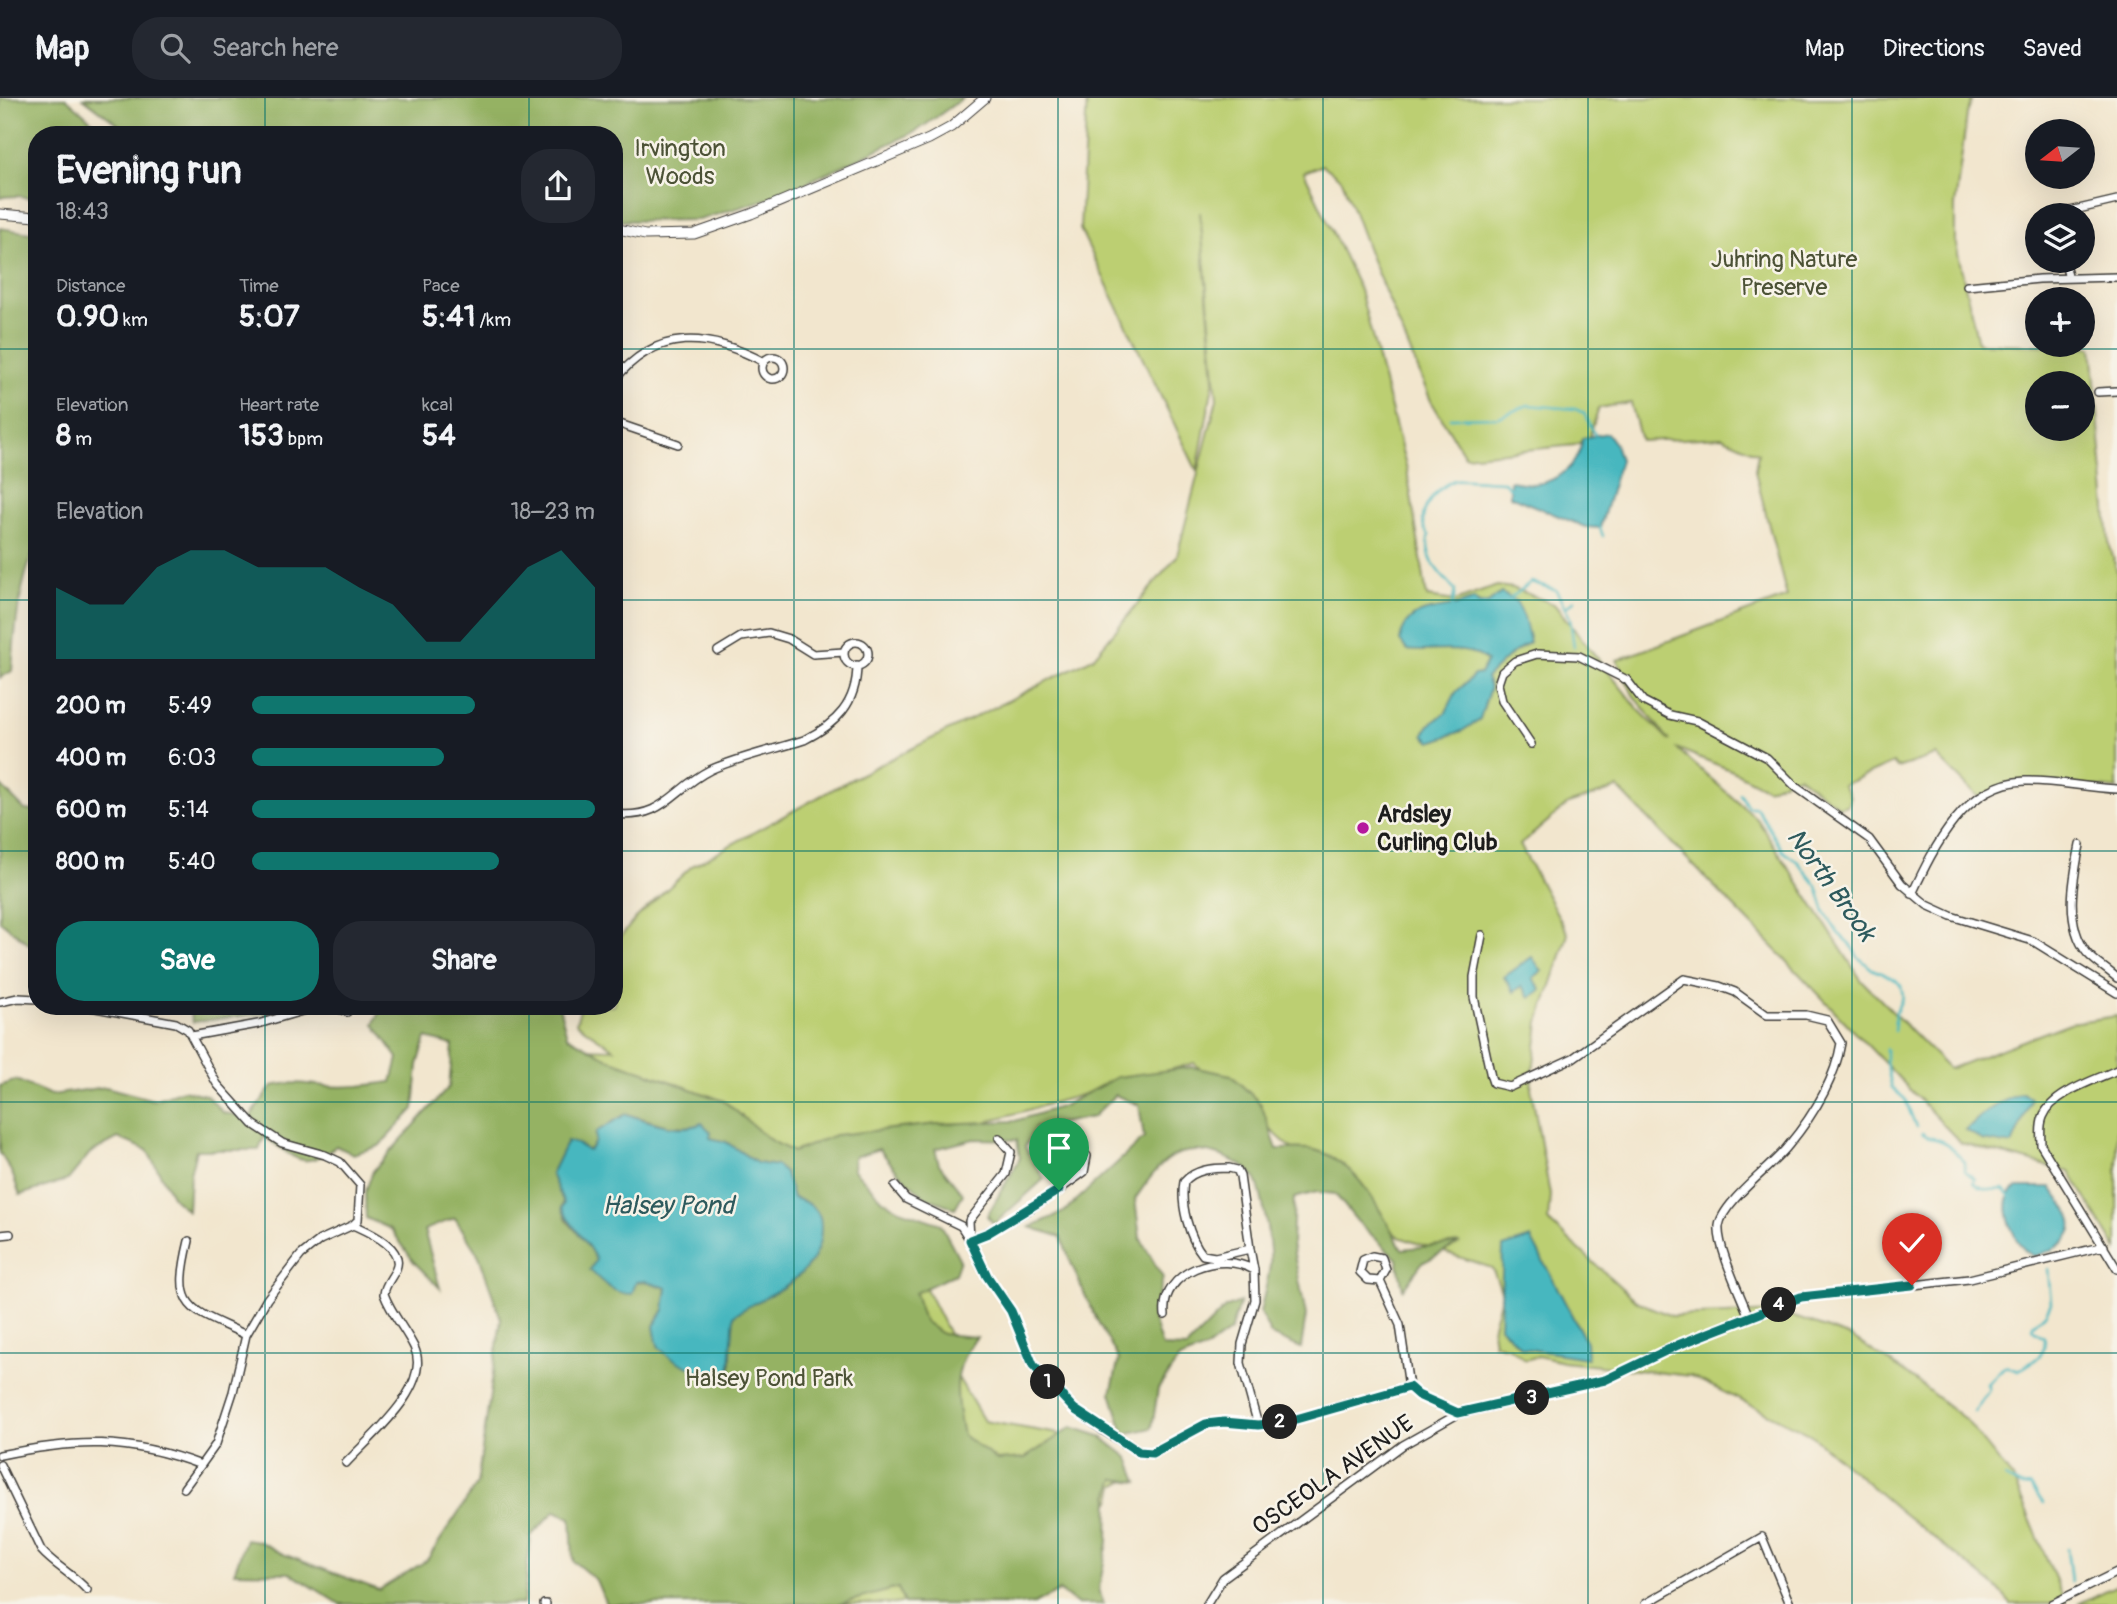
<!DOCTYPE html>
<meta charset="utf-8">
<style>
body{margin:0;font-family:Pangolin,sans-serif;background:#242831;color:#f1f3f6;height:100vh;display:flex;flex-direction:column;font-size:26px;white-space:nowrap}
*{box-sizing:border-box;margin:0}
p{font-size:23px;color:#9ea1a6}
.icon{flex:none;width:38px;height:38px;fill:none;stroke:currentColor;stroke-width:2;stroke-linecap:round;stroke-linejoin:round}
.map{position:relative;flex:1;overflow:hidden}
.details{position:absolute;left:28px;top:28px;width:595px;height:889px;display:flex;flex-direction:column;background:#171b24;border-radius:28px;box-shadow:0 7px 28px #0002}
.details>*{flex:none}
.needle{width:46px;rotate:253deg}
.controls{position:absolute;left:2025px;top:21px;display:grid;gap:14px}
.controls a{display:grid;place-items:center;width:70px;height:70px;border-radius:50%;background:#171b24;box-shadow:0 7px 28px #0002;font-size:35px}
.pin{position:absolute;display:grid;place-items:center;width:60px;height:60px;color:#fff;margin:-72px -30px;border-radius:50% 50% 50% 0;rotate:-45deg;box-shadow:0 0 7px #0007}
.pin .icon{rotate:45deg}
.km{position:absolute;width:35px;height:35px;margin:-18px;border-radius:50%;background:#222;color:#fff;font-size:19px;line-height:35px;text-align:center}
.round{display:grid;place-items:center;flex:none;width:74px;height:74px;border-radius:28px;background:#242831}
.head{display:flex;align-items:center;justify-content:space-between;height:119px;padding:0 28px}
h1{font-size:38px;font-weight:700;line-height:52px}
.figures{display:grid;grid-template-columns:repeat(3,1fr);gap:10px;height:119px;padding:7px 28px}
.figures div{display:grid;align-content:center}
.figures b{font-size:30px;font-weight:700}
.figures small{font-size:19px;font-weight:400}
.figures p{font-size:19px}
.chart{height:196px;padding:14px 28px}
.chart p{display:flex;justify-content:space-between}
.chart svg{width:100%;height:126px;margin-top:7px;fill:#0f766e;opacity:.7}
.button{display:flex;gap:14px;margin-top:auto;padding:14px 28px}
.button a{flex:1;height:80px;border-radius:28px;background:#0f766e;color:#fff;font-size:28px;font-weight:700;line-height:80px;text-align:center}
.button a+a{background:#242831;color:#f1f3f6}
ul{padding:0 28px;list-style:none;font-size:23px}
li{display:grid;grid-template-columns:112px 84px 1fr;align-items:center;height:52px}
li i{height:18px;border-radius:9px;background:#0f766e}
header{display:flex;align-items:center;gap:42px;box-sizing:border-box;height:98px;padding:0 35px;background:#171b24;border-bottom:2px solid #363941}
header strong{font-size:33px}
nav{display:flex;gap:38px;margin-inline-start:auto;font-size:24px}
.search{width:490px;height:63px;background:#242831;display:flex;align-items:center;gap:18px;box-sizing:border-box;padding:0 24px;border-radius:28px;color:#9ea1a6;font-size:26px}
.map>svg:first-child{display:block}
.green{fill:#bccf72;stroke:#6c7647;stroke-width:2;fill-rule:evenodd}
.forest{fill:#95b264;stroke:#586740;stroke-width:2;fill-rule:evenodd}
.water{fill:#47b7bf;stroke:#326a6e;stroke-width:2}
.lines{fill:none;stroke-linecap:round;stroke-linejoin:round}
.stream{stroke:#47b7bf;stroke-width:2.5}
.minor-casing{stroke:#3c3a37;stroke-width:10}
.tertiary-casing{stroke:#3c3a37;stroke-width:11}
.minor{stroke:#fff;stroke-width:7}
.tertiary{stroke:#fff;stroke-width:9}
.route-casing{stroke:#fff;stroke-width:14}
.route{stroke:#0f766e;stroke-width:9}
.grid{fill:none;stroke:#0f766e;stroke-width:2;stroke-opacity:0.55}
.poi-dot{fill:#b5179e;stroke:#f7f3e8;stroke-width:2.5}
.labels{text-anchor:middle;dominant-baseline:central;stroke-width:5;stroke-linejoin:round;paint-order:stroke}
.park-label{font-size:24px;fill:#4c5236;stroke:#f7f3e8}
.poi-label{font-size:24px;font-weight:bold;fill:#1c1c1c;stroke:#f7f3e8;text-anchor:start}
.street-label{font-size:24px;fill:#1c1c1c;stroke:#f7f3e8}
.water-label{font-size:26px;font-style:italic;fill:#2d5a5d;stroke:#f7f3e8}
</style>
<header>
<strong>Map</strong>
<div class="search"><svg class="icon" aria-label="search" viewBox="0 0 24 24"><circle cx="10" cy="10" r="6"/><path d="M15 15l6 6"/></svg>Search here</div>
<nav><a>Map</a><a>Directions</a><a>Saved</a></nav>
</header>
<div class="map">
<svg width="2117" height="1506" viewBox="0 0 2117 1506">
<rect width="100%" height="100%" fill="#f7f3e8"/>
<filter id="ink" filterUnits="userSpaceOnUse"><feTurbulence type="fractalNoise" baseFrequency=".0143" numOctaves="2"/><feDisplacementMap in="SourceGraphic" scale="14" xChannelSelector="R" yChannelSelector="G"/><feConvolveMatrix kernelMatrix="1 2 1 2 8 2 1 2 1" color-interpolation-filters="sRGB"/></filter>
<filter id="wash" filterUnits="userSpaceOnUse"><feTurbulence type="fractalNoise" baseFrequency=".00686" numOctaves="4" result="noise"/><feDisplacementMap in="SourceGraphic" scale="28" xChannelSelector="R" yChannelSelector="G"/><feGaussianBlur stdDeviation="1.57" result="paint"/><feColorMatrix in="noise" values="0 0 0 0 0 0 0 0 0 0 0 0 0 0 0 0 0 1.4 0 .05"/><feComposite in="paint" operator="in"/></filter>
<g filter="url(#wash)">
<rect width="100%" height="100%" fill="#f2e6ce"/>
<path class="green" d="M 1087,0 L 1973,0 L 1967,16 L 1955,108 L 1955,142 L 1978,245 L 2092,249 L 2109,445 L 2117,473 L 2117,691 L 2056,685 L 2007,686 L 1979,700 L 1936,657 L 1897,670 L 1893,665 L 1843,687 C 1847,694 1854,699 1847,707 L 1839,709 L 1798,678 L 1767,691 L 1733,673 L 1676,650 L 1757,721 L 1862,883 L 1949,971 L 2070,925 L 2117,918 L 2117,1152 L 2070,1074 L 1961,1045 L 1785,861 L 1618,690 L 1568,706 L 1520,747 L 1568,836 L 1539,924 L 1531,990 L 1550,1097 L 1548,1123 L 1636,1203 L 1671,1218 L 1780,1214 L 1851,1239 L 1905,1274 L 1966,1322 L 2013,1381 L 2066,1506 L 2011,1506 L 1996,1489 L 1900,1413 L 1810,1336 L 1691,1278 L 1563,1264 L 1538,1258 L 1526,1262 L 1510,1250 L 1494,1246 L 1492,1231 L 1502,1195 L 1492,1170 L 1399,1139 L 1312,1068 L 1194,965 L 939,1037 L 831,1050 L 893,1125 L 949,1236 L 950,1266 L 984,1323 L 1093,1342 L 1133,1378 L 1115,1388 L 1111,1403 L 1022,1506 L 913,1506 L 911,1503 L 894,1506 L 644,1506 L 583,950 L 614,951 L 576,925 L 581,908 L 614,908 L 614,847 L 635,821 L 692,768 L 859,677 L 1093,560 L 1177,458 L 1217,301 L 1200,114 L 1214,281 L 1197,373 L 1080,131 ZM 1323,67 L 1342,82 L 1371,160 L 1431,303 L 1465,358 L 1575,347 L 1589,340 L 1599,310 L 1631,305 L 1641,343 L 1722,339 L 1758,355 L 1755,373 L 1787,499 L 1617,562 L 1633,597 L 1670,643 L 1639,612 L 1554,506 L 1513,490 L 1497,488 L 1455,503 L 1427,499 L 1407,372 L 1360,192 L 1304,74 ZM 2037,285 L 2082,285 L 2082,331 L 2037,331 Z
M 2117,1487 L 2117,1506 L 2078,1506 Z"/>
<path class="forest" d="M 0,0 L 66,0 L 108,37 L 37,37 L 37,102 L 20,98 L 0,99 Z
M 83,0 L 963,0 L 917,33 L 780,97 L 699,122 L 614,123 L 614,37 L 132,37 Z
M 0,130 L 37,136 L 37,445 C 19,485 15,529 12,573 L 0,580 Z
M 0,687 L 25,712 L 37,713 L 37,855 L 35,851 L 0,823 Z
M 194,908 L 278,908 L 267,915 L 193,924 L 190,913 Z
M 383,908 L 559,908 L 567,938 L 609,961 L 724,1003 L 770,1042 L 793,1054 L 835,1037 L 937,1026 L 1015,1023 L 1063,1008 L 1117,979 L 1192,969 L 1231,977 L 1261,1006 L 1277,1051 C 1288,1051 1304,1049 1315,1052 C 1359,1064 1381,1115 1402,1151 L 1460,1145 L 1422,1165 L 1403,1191 L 1397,1161 L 1357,1123 L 1335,1096 L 1317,1094 L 1294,1100 L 1292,1146 L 1306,1217 L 1301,1250 L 1271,1237 L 1260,1215 C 1263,1199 1268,1183 1270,1167 C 1272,1153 1262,1089 1254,1078 C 1246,1068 1232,1062 1222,1058 C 1175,1042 1159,1066 1135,1101 L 1140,1140 L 1163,1180 L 1152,1218 L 1162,1249 L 1186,1250 L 1225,1210 L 1240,1204 L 1230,1233 L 1205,1251 L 1179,1261 L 1158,1291 L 1152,1330 L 1124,1336 L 1111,1295 L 1119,1261 C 1095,1222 1077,1182 1061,1139 L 1030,1129 L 1064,1114 L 1144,1040 L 1139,1007 L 1115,997 L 1093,1019 L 1035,1030 L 1025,1049 L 1044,1081 L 994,1126 L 987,1118 L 1020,1060 L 1017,1042 L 974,1041 L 935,1051 L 939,1066 L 963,1096 L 955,1110 L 925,1099 L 899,1075 L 879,1051 L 854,1059 L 853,1071 L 883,1102 L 900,1112 L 941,1126 L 960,1162 L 955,1176 L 915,1195 L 924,1223 L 942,1236 L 977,1239 C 951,1269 955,1300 963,1337 L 997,1362 L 1025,1360 L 1072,1329 L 1100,1338 L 1129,1360 L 1138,1384 L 1115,1381 L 1109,1398 L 1108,1444 L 1099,1490 L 1103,1506 L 1078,1506 L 1059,1493 L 1034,1506 L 904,1506 L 898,1490 L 839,1506 L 606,1506 L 596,1482 L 573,1463 L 571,1420 L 555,1413 L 531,1438 L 523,1506 L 340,1506 L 290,1475 L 234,1474 L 246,1441 L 258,1443 L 283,1456 L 379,1492 L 427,1462 L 477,1386 L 501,1221 L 479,1158 L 455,1120 L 424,1132 L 440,1190 L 414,1164 L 391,1131 L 366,1120 L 365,1095 L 373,1073 L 449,989 L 453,947 L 426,940 L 418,967 L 414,1011 L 379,1048 L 353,1056 L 336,1048 C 302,1075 296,1059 264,1039 L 259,1052 L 196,1052 L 190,1076 L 188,1113 L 174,1101 L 147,1052 L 118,1040 L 90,1055 L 68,1082 L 20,1097 L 12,1075 L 0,1055 L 0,988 L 16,982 L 51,997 L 106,989 L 154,1002 L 183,992 L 206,997 L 224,1015 L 250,1019 L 272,988 C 296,983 302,986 326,988 C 348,990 370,987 392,984 L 398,960 L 374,926 ZM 626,1016 L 668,1028 L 692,1029 L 710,1040 L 726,1044 L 757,1065 L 777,1068 L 793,1100 L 804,1103 L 811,1165 L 792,1184 L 734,1216 L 731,1239 L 731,1271 L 708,1277 L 683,1266 L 659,1249 L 654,1228 L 664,1212 L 667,1190 L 646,1183 L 636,1184 L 596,1162 L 588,1146 L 568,1124 L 562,1110 L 577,1046 L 588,1053 L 595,1044 L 596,1034 Z"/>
<path class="water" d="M 1607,335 L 1615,346 L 1620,362 L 1600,430 L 1585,429 L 1510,398 L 1510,383 C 1517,384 1525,386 1533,386 C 1558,385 1581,365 1582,340 Z
M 1501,495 L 1516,503 L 1524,519 L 1530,544 L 1510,557 L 1486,580 L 1490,589 L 1480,621 L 1462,633 L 1431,644 L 1424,637 L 1428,628 L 1446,614 L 1456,594 L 1474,577 L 1480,576 L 1487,563 C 1465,545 1433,556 1407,552 L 1400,543 C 1406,502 1446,516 1474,501 L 1479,506 L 1488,505 Z
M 1532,859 L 1542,873 L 1533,880 L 1541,892 L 1530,900 L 1522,888 L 1514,894 L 1504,879 Z
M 2022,995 L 2031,999 L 2030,1005 L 2012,1047 L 1982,1042 L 1966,1032 C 1983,1014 1999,1004 2022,995 Z
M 626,1016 C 649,1023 679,1036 702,1025 L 711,1034 L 710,1040 L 726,1044 L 757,1065 L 777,1068 L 785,1075 L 793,1100 C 809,1104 821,1111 821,1128 C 822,1181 769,1194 734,1217 L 729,1281 C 710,1278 671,1265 659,1249 C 656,1244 655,1233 654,1228 L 664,1212 L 667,1190 L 646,1183 L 636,1184 L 632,1196 C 613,1196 603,1185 590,1172 L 596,1162 C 587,1142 571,1129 562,1110 L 564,1105 L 551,1076 L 567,1043 L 577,1046 L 589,1053 L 595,1044 L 596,1034 Z
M 2018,1089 L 2051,1089 C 2056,1098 2065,1107 2070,1117 C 2081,1139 2052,1154 2034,1158 C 2016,1152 2001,1114 2010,1096 C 2011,1093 2015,1091 2018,1089 Z
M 1531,1140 L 1586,1244 L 1587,1260 L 1522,1250 L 1500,1229 L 1503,1149 Z"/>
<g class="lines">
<path class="stream" d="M 1450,320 L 1499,319 L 1528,307 L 1575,311 L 1584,315 L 1595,337
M 1600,430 L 1603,438
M 1511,500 L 1531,484 L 1556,492 L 1570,520 L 1574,549
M 1452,509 L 1455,492 C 1440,475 1424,463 1429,437 C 1412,419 1435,389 1455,382 C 1458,381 1498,384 1504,384 L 1510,390
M 1566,509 L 1575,502
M 1740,696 L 1748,709 L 1756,709 L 1783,753 L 1798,764 L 1817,788 L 1825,814 L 1838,835 L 1850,846 L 1858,859 L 1872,871 L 1896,882 L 1901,888 L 1903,898 L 1896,914 L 1894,933
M 1886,951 L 1886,964 L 1892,990 L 1905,1001 L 1916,1029
M 1922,1035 C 1930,1042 1940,1040 1949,1047 C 1955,1053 1959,1059 1965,1064 L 1965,1073 L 1975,1081 L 1973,1084 C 1980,1091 1994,1093 2003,1091 L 2010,1098
M 1974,1314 L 1989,1292 L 1987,1286 L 2005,1268 L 2018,1273 C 2030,1265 2049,1257 2044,1239 L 2032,1231 L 2033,1227 L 2045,1216 L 2051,1205 L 2048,1171
M 2005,1380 L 2022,1389 L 2031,1388 L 2043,1405
M 2067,1450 L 2071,1484"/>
</g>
</g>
<g filter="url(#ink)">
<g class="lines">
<g class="minor-casing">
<path id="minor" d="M 2069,117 L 2070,113 L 2117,102
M 2064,163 L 2069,180
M 1967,188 L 2039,181 L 2117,179
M762 270a11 11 0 1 1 22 0a11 11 0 1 1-22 0Z
M 614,263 L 624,271
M 614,283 C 656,229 709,235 764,264
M 2098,294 L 2117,293
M 614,324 L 678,346
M844 556a12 12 0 1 1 24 0a12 12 0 1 1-24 0Z
M 718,553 L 741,539 L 769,535 L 789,541 L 813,556 L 844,554
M 37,554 L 37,562
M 1531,646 L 1502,603 L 1498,586 L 1502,574 L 1515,563 L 1537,556 L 1579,558 L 1627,582 L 1643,603 L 1670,617 L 1697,623 L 1767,660 L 1796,689 L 1869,741 L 1902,786 L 1927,807 L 1951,818 L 2033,843 L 2117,895
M 614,716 C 664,722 672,691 710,672 C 739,659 773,652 804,642 C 836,626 857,606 857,567
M 2080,747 C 2073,782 2064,826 2087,855 C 2096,865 2107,871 2117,880
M 1912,796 C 1934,749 1965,685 2025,683 C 2056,682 2086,690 2117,691
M 1482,837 L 1474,879 L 1474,899 L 1491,979 L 1493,985 L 1510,989 L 1573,960 L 1684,881 L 1719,888 L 1735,894 L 1767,917 L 1806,917 L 1827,922 L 1841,945 C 1835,982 1812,1019 1788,1048 C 1773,1068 1722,1104 1719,1128 C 1717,1149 1741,1198 1749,1219
M 0,904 L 18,900 L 37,901
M 85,908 L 176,925 L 188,932 L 217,986 L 253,1026 L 282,1045 L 325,1057 L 340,1064 L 360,1087 L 358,1122 L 353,1127
M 332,908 L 347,914
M 192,938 L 258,926 L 319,908
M 2117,972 C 2095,982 2052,995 2043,1019 C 2039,1029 2041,1038 2041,1047 L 2117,1171
M 1229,1070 L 1237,1072 L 1240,1078 L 1250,1151 L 1215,1159 L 1203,1157 C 1189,1140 1180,1106 1184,1084 C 1195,1071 1213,1070 1229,1070 Z
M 895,1088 L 906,1101 L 961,1128 L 970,1142 L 987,1178 L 1011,1213 L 1033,1267 L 1074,1311 L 1104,1333 L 1139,1354 L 1152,1355 L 1206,1326 L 1224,1324 L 1258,1327 L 1289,1323 L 1409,1289 L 1418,1297 L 1458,1316
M 0,1137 L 10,1136
M 970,1141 L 969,1123 L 1006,1076 L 1011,1054 L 999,1040
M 970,1142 C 1011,1125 1049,1100 1084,1074 L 1087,1058
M 189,1143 C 172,1213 189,1210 246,1237
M 1250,1151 L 1254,1172 L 1255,1202 L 1242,1246 L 1241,1265 L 1258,1327
M 1380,1183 L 1386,1172 L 1382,1160 L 1372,1158 L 1363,1162 L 1360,1174 L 1368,1182 L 1380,1183 L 1400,1227 L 1409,1289
M 1165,1217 C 1160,1173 1221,1152 1254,1172
M 0,1357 C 75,1341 128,1339 201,1367 L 216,1346 L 233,1294 L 246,1237 L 267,1201 L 301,1157 L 320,1142 L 353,1127
M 346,1365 C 371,1338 433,1288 414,1249 C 405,1231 391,1215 384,1196 C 385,1186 392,1180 396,1171 C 405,1149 368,1134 353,1127
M 0,1367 L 41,1452 C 55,1468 73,1476 87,1492
M 184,1390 L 201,1367
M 544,1506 L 546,1506
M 1207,1506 L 1223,1480 L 1403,1347 L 1458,1316 L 1605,1282 L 1678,1247 L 1801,1199 L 1969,1181 L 2104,1148
M 1645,1506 L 1762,1439 L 1790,1506
M 2052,1506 L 2117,1474"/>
</g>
<g class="tertiary-casing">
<path id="tertiary" d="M 0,116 L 37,119
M 614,130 L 645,137 L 694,136 L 751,116 L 929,41 L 951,29 L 985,0"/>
</g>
<use href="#minor" class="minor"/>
<use href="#tertiary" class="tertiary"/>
</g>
</g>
<g class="lines" filter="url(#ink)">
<g class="route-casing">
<path id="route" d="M 1059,1092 L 988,1135 L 970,1142 L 987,1178 L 1011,1213 L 1033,1267 L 1074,1311 L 1139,1354 L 1152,1355 L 1206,1326 L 1224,1324 L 1258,1327 L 1289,1323 L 1409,1289 L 1418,1297 L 1458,1315 L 1605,1282 L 1678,1247 L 1801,1199 L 1912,1187"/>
</g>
<use href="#route" class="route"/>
</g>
<path class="grid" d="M 265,0 L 265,37M 529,0 L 529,37M 794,0 L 794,1506M 1058,0 L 1058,1506M 1323,0 L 1323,1506M 1588,0 L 1588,1506M 1852,0 L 1852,1506M 0,251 L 37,251M 614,251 L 2117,251M 0,502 L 37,502M 614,502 L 2117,502M 0,753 L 37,753M 614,753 L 2117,753M 265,908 L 265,1506M 529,908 L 529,1506M 0,1004 L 2117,1004M 0,1255 L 2117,1255"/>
<circle class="poi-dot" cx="1363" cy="730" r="7"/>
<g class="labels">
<g class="park-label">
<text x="680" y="50">Irvington<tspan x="680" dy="28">Woods</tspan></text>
<text x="1784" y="161">Juhring Nature<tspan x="1784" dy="28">Preserve</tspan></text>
<text x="769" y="1280">Halsey Pond Park</text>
</g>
<g class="poi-label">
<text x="1377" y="716">Ardsley<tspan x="1377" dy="28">Curling Club</tspan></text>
</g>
<g class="street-label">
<text transform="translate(1333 1377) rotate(-35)">OSCEOLA AVENUE</text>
</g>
<g class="water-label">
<text transform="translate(1831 787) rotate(54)">North Brook</text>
<text x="668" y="1108">Halsey Pond</text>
</g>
</g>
</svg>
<div class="controls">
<a><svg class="needle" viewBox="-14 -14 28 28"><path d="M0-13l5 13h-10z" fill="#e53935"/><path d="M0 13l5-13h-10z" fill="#9ea1a6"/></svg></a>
<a><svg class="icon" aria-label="layers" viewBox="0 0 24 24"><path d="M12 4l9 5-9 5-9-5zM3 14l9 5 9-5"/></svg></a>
<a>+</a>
<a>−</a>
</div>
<div class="pin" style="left:1059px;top:1092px;background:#1e9e55"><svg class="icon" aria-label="arrive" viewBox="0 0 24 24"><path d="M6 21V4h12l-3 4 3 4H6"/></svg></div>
<div class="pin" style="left:1912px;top:1187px;background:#d93025"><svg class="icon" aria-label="check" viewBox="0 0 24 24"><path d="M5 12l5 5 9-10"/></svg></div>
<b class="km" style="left:1048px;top:1284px">1</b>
<b class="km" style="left:1280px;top:1324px">2</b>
<b class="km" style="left:1532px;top:1300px">3</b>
<b class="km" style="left:1779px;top:1207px">4</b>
<section class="details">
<div class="head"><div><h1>Evening run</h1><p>18:43</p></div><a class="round"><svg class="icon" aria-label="share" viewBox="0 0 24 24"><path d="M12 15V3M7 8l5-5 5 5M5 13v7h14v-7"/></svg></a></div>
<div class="figures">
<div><p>Distance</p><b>0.90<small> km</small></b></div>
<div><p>Time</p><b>5:07</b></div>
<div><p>Pace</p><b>5:41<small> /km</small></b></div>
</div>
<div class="figures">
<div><p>Elevation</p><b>8<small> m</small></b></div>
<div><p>Heart rate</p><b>153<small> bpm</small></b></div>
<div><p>kcal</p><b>54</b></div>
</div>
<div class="chart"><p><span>Elevation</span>18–23 m</p>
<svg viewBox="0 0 160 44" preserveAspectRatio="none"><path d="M0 44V19L10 25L20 25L30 12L40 6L50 6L60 12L70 12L80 12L90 19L100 25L110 38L120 38L130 25L140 12L150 6L160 19V44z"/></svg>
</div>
<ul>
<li><b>200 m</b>5:49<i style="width:65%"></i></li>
<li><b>400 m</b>6:03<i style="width:56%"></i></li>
<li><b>600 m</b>5:14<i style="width:100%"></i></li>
<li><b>800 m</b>5:40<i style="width:72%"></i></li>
</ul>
<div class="button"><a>Save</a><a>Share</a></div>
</section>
</div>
